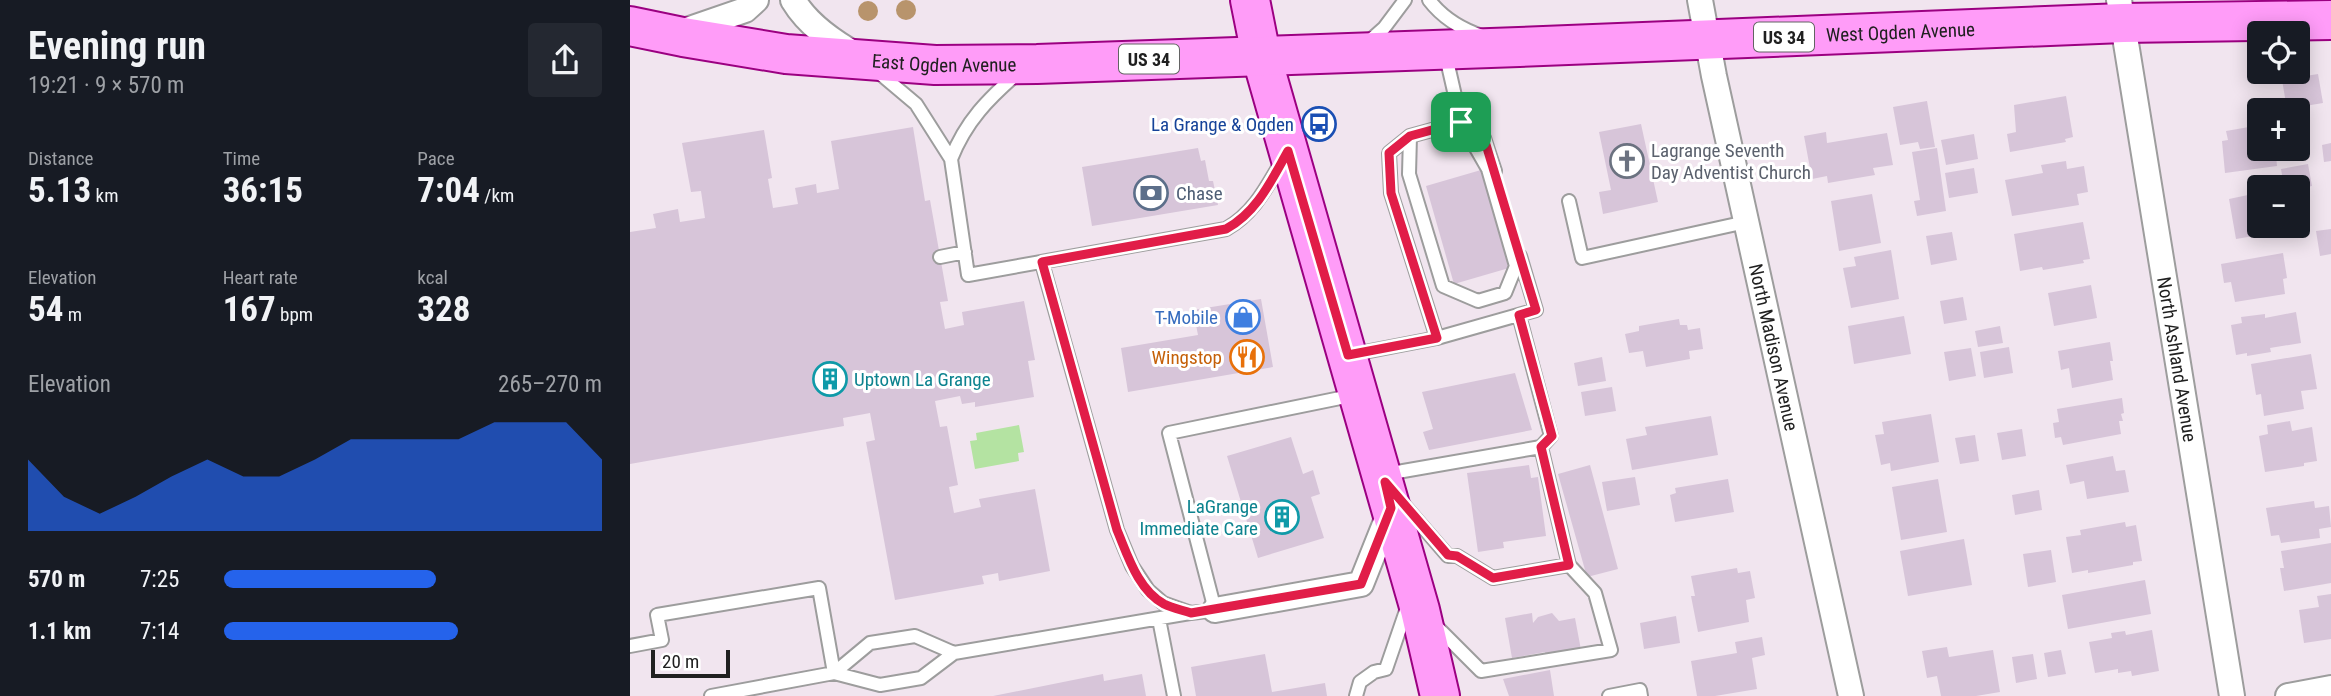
<!DOCTYPE html>
<meta charset="utf-8">
<style>
body{margin:0;font-family:"Roboto Condensed",sans-serif;background:#242831;color:#f1f3f6;height:100vh;display:flex;flex-direction:column;font-size:26px;white-space:nowrap}
*{box-sizing:border-box;margin:0}
p{font-size:23px;color:#9ea1a6}
.icon{flex:none;width:38px;height:38px;fill:none;stroke:currentColor;stroke-width:2;stroke-linecap:round;stroke-linejoin:round}
.map{position:relative;flex:1;overflow:hidden}
.drawer{display:flex;flex-direction:column;background:#171b24;width:630px}
.drawer>*{flex:none}
.tools{position:absolute;left:1617px;top:21px;display:grid;gap:14px}
.tools a{display:grid;place-items:center;width:63px;height:63px;border-radius:7px;background:#171b24;box-shadow:0 4px 18px #0003;font-size:35px}
.scale{position:absolute;left:21px;bottom:18px;width:79px;box-sizing:border-box;padding-left:7px;border:4px solid #202020;border-top:0;font-size:19px;line-height:24px;white-space:nowrap;color:#202020;-webkit-text-stroke:5px #fff;paint-order:stroke}
.pin{position:absolute;display:grid;place-items:center;width:60px;height:60px;color:#fff;margin:-30px;border-radius:14px;box-shadow:0 4px 10px #0006}
.round{display:grid;place-items:center;flex:none;width:74px;height:74px;border-radius:7px;background:#242831}
.summary{display:flex;align-items:center;justify-content:space-between;height:119px;padding:0 28px}
h1{font-size:38px;font-weight:700;line-height:52px}
.figures{display:grid;grid-template-columns:repeat(3,1fr);gap:10px;height:119px;padding:7px 28px}
.figures div{display:grid;align-content:center}
.figures b{font-size:35px;font-weight:700}
.figures small{font-size:19px;font-weight:400}
.figures p{font-size:19px}
.chart{height:196px;padding:14px 28px}
.chart p{display:flex;justify-content:space-between}
.chart svg{width:100%;height:126px;margin-top:7px;fill:#2563eb;opacity:.7}
ul{padding:0 28px;list-style:none;font-size:23px}
li{display:grid;grid-template-columns:112px 84px 1fr;align-items:center;height:52px}
li i{height:18px;border-radius:9px;background:#2563eb}
main{display:flex;flex:1;min-height:0}
.map>svg:first-child{display:block}
.water{fill:#b4e3a2}
.building{fill:#d7c5d9}
.lines{fill:none;stroke-linecap:round;stroke-linejoin:round}
.lane-casing{stroke:#9d9d9d;stroke-width:16}
.street-casing{stroke:#9d9d9d;stroke-width:28}
.primary-casing{stroke:#9b0081;stroke-width:42}
.lane{stroke:#fff;stroke-width:12}
.street{stroke:#fff;stroke-width:24}
.primary{stroke:#ff9cf8;stroke-width:38}
.tree{fill:#b8946c}
.route-casing{stroke:#fff;stroke-width:14}
.route{stroke:#e11d48;stroke-width:9}
.labels{text-anchor:middle;dominant-baseline:central;stroke-width:6;stroke-linejoin:round;paint-order:stroke}
.shield{fill:#fff;stroke:#636363;stroke-width:2}
.shield-label{font-size:18px;font-weight:bold;fill:#202020}
.street-label{font-size:19px;fill:#202020;stroke:#fff}
.transit-label{font-size:19px;fill:#164399;stroke:#fff;text-anchor:end}
.worship-label{font-size:19px;fill:#5b616d;stroke:#fff;text-anchor:start}
.service-label{font-size:19px;fill:#4e5e75;stroke:#fff;text-anchor:start}
.shop-label{font-size:19px;fill:#366cbe;stroke:#fff;text-anchor:end}
.food-label{font-size:19px;fill:#c56008;stroke:#fff;text-anchor:end}
.culture-label{font-size:19px;fill:#0d838f;stroke:#fff;text-anchor:start}
</style>
<main>
<section class="drawer">
<div class="summary"><div><h1>Evening run</h1><p>19:21 · 9 × 570 m</p></div><a class="round"><svg class="icon" aria-label="share" viewBox="0 0 24 24"><path d="M12 15V3M7 8l5-5 5 5M5 13v7h14v-7"/></svg></a></div>
<div class="figures">
<div><p>Distance</p><b>5.13<small> km</small></b></div>
<div><p>Time</p><b>36:15</b></div>
<div><p>Pace</p><b>7:04<small> /km</small></b></div>
</div>
<div class="figures">
<div><p>Elevation</p><b>54<small> m</small></b></div>
<div><p>Heart rate</p><b>167<small> bpm</small></b></div>
<div><p>kcal</p><b>328</b></div>
</div>
<div class="chart"><p><span>Elevation</span>265–270 m</p>
<svg viewBox="0 0 160 44" preserveAspectRatio="none"><path d="M0 44V19L10 32L20 38L30 32L40 25L50 19L60 25L70 25L80 19L90 12L100 12L110 12L120 12L130 6L140 6L150 6L160 19V44z"/></svg>
</div>
<ul>
<li><b>570 m</b>7:25<i style="width:56%"></i></li>
<li><b>1.1 km</b>7:14<i style="width:62%"></i></li>
</ul>
</section>
<div class="map">
<svg width="1701" height="696" viewBox="0 0 1701 696">
<rect width="100%" height="100%" fill="#f1e5ef"/>
<path class="water" d="M 389,425 L 394,452 L 388,453 L 389,461 L 345,469 L 340,441 L 347,440 L 346,433 Z"/>
<path class="building" d="M 1688,74 L 1693,103 L 1657,109 L 1652,80 Z
M 1436,96 L 1443,137 L 1435,139 L 1436,142 L 1380,152 L 1377,134 L 1386,132 L 1384,105 Z
M 1297,101 L 1305,147 L 1290,149 L 1288,142 L 1270,145 L 1263,107 Z
M 1011,124 L 1028,202 L 973,214 L 969,192 L 981,190 L 969,132 Z
M 283,127 L 295,201 L 300,200 L 318,301 L 310,302 L 315,329 L 334,325 L 332,312 L 394,301 L 405,360 L 398,361 L 404,397 L 345,407 L 345,402 L 332,404 L 330,396 L 305,401 L 310,427 L 317,426 L 328,485 L 319,487 L 324,513 L 351,507 L 349,499 L 405,489 L 420,571 L 369,581 L 368,573 L 352,576 L 354,584 L 265,600 L 236,442 L 245,440 L 240,413 L 213,418 L 214,426 L 0,464 L 0,232 L 26,228 L 23,214 L 48,209 L 50,222 L 75,218 L 71,191 L 61,192 L 52,143 L 134,130 L 142,178 L 138,179 L 143,208 L 168,204 L 165,188 L 186,184 L 187,193 L 209,189 L 201,141 Z
M 1619,127 L 1621,137 L 1629,135 L 1629,149 L 1668,149 L 1668,129 L 1672,128 L 1675,151 L 1646,156 L 1647,166 L 1595,173 L 1592,141 L 1598,140 L 1596,131 Z
M 1196,132 L 1197,143 L 1257,133 L 1263,165 L 1243,168 L 1245,175 L 1198,183 L 1197,176 L 1182,179 L 1174,136 Z
M 1344,134 L 1348,159 L 1316,165 L 1311,140 Z
M 1701,143 L 1701,161 L 1694,162 L 1692,145 Z
M 568,148 L 571,161 L 575,160 L 579,181 L 583,181 L 588,205 L 462,226 L 452,167 Z
M 1307,148 L 1316,211 L 1287,216 L 1284,201 L 1290,200 L 1282,152 Z
M 1436,161 L 1437,169 L 1454,166 L 1458,192 L 1447,194 L 1449,205 L 1382,216 L 1375,180 L 1413,173 L 1411,165 Z
M 1678,164 L 1682,186 L 1668,189 L 1654,187 L 1651,169 Z
M 1344,168 L 1348,193 L 1319,198 L 1315,173 Z
M 851,170 L 879,268 L 824,284 L 796,186 Z
M 1242,194 L 1251,243 L 1209,251 L 1201,201 Z
M 1618,195 L 1620,203 L 1629,201 L 1629,226 L 1660,226 L 1660,230 L 1606,239 L 1599,199 Z
M 1453,222 L 1460,259 L 1453,260 L 1454,263 L 1413,270 L 1412,267 L 1390,271 L 1384,234 Z
M 1701,229 L 1701,254 L 1690,256 L 1686,231 Z
M 1322,232 L 1327,260 L 1301,265 L 1296,236 Z
M 1261,250 L 1269,299 L 1221,308 L 1213,268 L 1226,266 L 1224,257 Z
M 1653,253 L 1657,278 L 1653,279 L 1655,294 L 1605,302 L 1601,282 L 1594,283 L 1591,264 Z
M 1461,285 L 1467,318 L 1424,326 L 1418,293 Z
M 1333,297 L 1337,320 L 1314,324 L 1310,301 Z
M 631,299 L 643,367 L 498,392 L 491,348 L 568,335 L 563,310 Z
M 1666,312 L 1671,343 L 1640,348 L 1641,352 L 1617,356 L 1617,353 L 1606,355 L 1601,325 L 1612,323 L 1611,317 L 1635,314 L 1635,318 Z
M 1274,316 L 1281,354 L 1224,364 L 1218,326 Z
M 1049,319 L 1050,325 L 1057,325 L 1058,330 L 1070,328 L 1073,349 L 1059,351 L 1060,359 L 1016,367 L 1013,351 L 999,353 L 995,334 L 1009,331 L 1009,326 Z
M 1370,326 L 1373,343 L 1348,347 L 1345,331 Z
M 1480,342 L 1483,361 L 1480,361 L 1483,380 L 1442,388 L 1439,368 L 1431,370 L 1428,351 Z
M 1379,347 L 1383,373 L 1354,378 L 1350,352 Z
M 1341,348 L 1346,376 L 1319,381 L 1314,352 Z
M 1681,354 L 1687,389 L 1671,391 L 1674,409 L 1634,416 L 1631,394 L 1626,395 L 1621,364 Z
M 972,357 L 976,381 L 948,386 L 944,363 Z
M 885,373 L 902,430 L 799,450 L 793,432 L 803,429 L 792,392 Z
M 982,387 L 986,411 L 955,416 L 951,392 Z
M 1492,398 L 1494,413 L 1491,414 L 1493,421 L 1489,421 L 1491,434 L 1433,445 L 1431,437 L 1425,438 L 1423,423 L 1429,422 L 1427,409 Z
M 1301,414 L 1309,462 L 1261,471 L 1260,463 L 1251,465 L 1245,435 L 1254,434 L 1252,422 Z
M 1081,416 L 1088,455 L 1002,470 L 996,439 L 1017,435 L 1015,427 Z
M 1660,421 L 1662,431 L 1682,427 L 1687,461 L 1674,463 L 1674,466 L 1635,472 L 1629,436 L 1638,434 L 1637,425 Z
M 1392,429 L 1396,456 L 1372,460 L 1367,433 Z
M 1345,435 L 1349,461 L 1330,464 L 1325,438 Z
M 661,437 L 673,474 L 683,470 L 690,494 L 681,497 L 694,538 L 628,558 L 597,456 Z
M 1483,456 L 1486,471 L 1495,470 L 1499,492 L 1457,499 L 1454,481 L 1440,484 L 1436,465 Z
M 899,465 L 901,478 L 908,477 L 916,536 L 873,542 L 874,548 L 848,552 L 837,473 Z
M 960,465 L 988,569 L 957,577 L 928,474 Z
M 1005,477 L 1010,505 L 977,511 L 972,482 Z
M 1098,479 L 1104,512 L 1045,522 L 1040,495 L 1046,493 L 1045,488 Z
M 1308,479 L 1317,532 L 1271,540 L 1262,487 Z
M 1409,490 L 1412,510 L 1385,515 L 1382,495 Z
M 1684,501 L 1685,508 L 1699,506 L 1701,527 L 1689,529 L 1690,538 L 1651,543 L 1649,535 L 1641,536 L 1636,508 Z
M 1495,522 L 1496,527 L 1506,525 L 1512,561 L 1503,562 L 1503,565 L 1458,573 L 1458,570 L 1442,573 L 1436,537 L 1451,535 L 1450,530 Z
M 1334,539 L 1342,585 L 1278,596 L 1270,551 Z
M 1701,543 L 1701,583 L 1654,591 L 1650,568 L 1654,568 L 1651,551 Z
M 1421,550 L 1426,582 L 1398,587 L 1393,554 Z
M 1107,568 L 1108,573 L 1120,571 L 1125,598 L 1116,600 L 1119,622 L 1068,632 L 1061,596 L 1065,596 L 1061,576 Z
M 1515,580 L 1521,614 L 1438,629 L 1432,595 Z
M 1701,594 L 1701,639 L 1674,643 L 1669,610 L 1689,607 L 1687,596 Z
M 902,613 L 903,623 L 908,617 L 922,613 L 929,621 L 945,618 L 951,650 L 916,659 L 915,652 L 882,658 L 875,618 Z
M 1046,616 L 1050,643 L 1014,649 L 1010,623 Z
M 1522,630 L 1529,671 L 1502,676 L 1501,671 L 1488,673 L 1488,669 L 1465,673 L 1459,642 L 1482,638 L 1481,633 L 1495,631 L 1496,635 Z
M 1132,637 L 1135,655 L 1122,658 L 1127,689 L 1085,696 L 1067,696 L 1061,661 L 1107,653 L 1105,642 Z
M 1317,647 L 1319,657 L 1363,650 L 1370,692 L 1346,696 L 1311,696 L 1307,676 L 1297,678 L 1292,651 Z
M 1431,650 L 1436,674 L 1418,677 L 1414,653 Z
M 635,654 L 642,692 L 695,683 L 697,696 L 566,696 L 561,667 Z
M 1403,654 L 1407,679 L 1386,683 L 1382,657 Z
M 920,670 L 924,696 L 879,696 L 873,679 Z
M 473,674 L 474,681 L 512,674 L 516,696 L 363,696 Z"/>
<g class="lines">
<g class="lane-casing">
<path id="lane" d="M 799,0 C 812,17 831,29 852,36
M 736,44 L 754,28 L 775,0
M 248,72 L 286,104 L 321,159 L 338,275 L 596,229 C 624,213 636,188 652,161
M 835,124 L 854,138 L 865,171
M 780,136 L 779,174 L 813,286 L 848,301 L 875,293 L 886,266 L 858,169 L 831,122 L 815,52
M 321,159 C 336,121 358,99 389,72
M 939,201 L 952,258 L 1116,222
M 310,257 L 335,252
M 412,263 L 487,530 L 502,566 L 518,590 L 533,603 L 561,613 L 585,610 L 539,433 L 725,395
M 807,338 L 761,193 L 759,153 L 780,136 L 831,122
M 719,355 L 807,338 L 906,310 L 890,256
M 911,447 L 939,565
M 756,474 L 911,447 L 921,436 L 889,315
M 773,504 L 818,556 L 827,556 L 863,578 L 939,565 L 965,593 L 981,650 L 851,671 L 806,626
M 529,619 L 544,696
M 0,646 L 32,640 L 27,615 L 189,588 L 204,673
M 204,673 L 240,643 L 285,636 L 324,653
M 81,696 L 204,673 L 250,685 L 291,678 L 324,653 L 560,613
M 726,696 L 730,682 L 744,672 L 756,669 L 778,605
M 979,696 L 1010,690 L 1011,696"/>
</g>
<g class="street-casing">
<g id="street">
<path d="M 163,0 C 178,25 203,42 228,56"/>
<path id="s1" d="M 1070,0 L 1084,76 L 1221,696"/>
<path id="s2" d="M 1489,0 L 1602,696"/>
<path d="M 51,32 L 115,10 L 126,0"/>
<path d="M 585,610 L 731,584 L 761,509"/>
<path d="M 1658,696 L 1701,688"/>
</g>
</g>
<g class="primary-casing">
<g id="primary">
<path d="M 620,0 L 631,55 L 790,610 L 810,696"/>
<path id="s3" d="M 0,26 L 53,37 L 156,54 L 305,65 L 407,64 L 889,47 L 1493,23 L 1701,20"/>
</g>
</g>
<use href="#lane" class="lane"/>
<use href="#street" class="street"/>
<use href="#primary" class="primary"/>
</g>
<g class="tree">
<circle cx="276" cy="10" r="10"/>
<circle cx="238" cy="11" r="10"/>
</g>
<g class="lines">
<g class="route-casing">
<path id="route" d="M 831,122 L 854,138 L 906,310 L 889,315 L 922,436 L 911,447 L 939,565 L 863,578 L 827,556 L 818,555 L 755,482 L 761,508 L 731,584 L 561,613 C 552,610 542,608 534,604 C 508,590 498,556 487,530 L 412,262 L 596,229 C 627,212 641,181 658,151 L 718,355 L 807,338 L 761,193 L 759,153 L 780,136 Z"/>
</g>
<use href="#route" class="route"/>
</g>
<defs>
<g id="bus-ring" transform="scale(1.75)"><circle r="9.5" fill="#fff" stroke="#1a4fb4" stroke-width="1.5"/><path d="M-5-6H5V4H4V6H2V4H-2V6H-4V4H-5ZM-3.5-4V0h7V-4ZM-3.5 1.2v1.5H-2V1.2ZM2 1.2v1.5H3.5V1.2Z" fill="#1a4fb4"/></g>
<g id="church-ring" transform="scale(1.75)"><circle r="9.5" fill="#fff" stroke="#6b7280" stroke-width="1.5"/><path d="M-1.2-6h2.4v3.5h3.3v2.4h-3.3V6h-2.4V-.1h-3.3v-2.4h3.3Z" fill="#6b7280"/></g>
<g id="bank-ring" transform="scale(1.75)"><circle r="9.5" fill="#fff" stroke="#5c6f8a" stroke-width="1.5"/><path d="M-6-4H6V4H-6ZM0-2.3a2.3 2.3 0 1 0 0 4.6a2.3 2.3 0 1 0 0-4.6Z" fill="#5c6f8a"/></g>
<g id="shop-ring" transform="scale(1.75)"><circle r="9.5" fill="#fff" stroke="#3f7fe0" stroke-width="1.5"/><path d="M-5-2.5h2.3a2.7 3.5 0 0 1 5.4 0H5L5.5 6h-11ZM-1.5-2.5h3a1.5 2.3 0 0 0-3 0Z" fill="#3f7fe0"/></g>
<g id="restaurant-ring" transform="scale(1.75)"><circle r="9.5" fill="#fff" stroke="#e8710a" stroke-width="1.5"/><path d="M-5-6h1v4h1v-4h1v4h1v-4h1v5L-1.5 .5V6h-2V.5L-5-1ZM5-6V6H3V1.5H1.5Q1.5-4 5-6Z" fill="#e8710a"/></g>
<g id="building-ring" transform="scale(1.75)"><circle r="9.5" fill="#fff" stroke="#0f9aa8" stroke-width="1.5"/><path d="M-4-6H4V6H1V3H-1V6H-4ZM-2.5-4.3h1.7v1.8h-1.7ZM.8-4.3h1.7v1.8H.8ZM-2.5-1h1.7V.8h-1.7ZM.8-1h1.7V.8H.8Z" fill="#0f9aa8"/></g>
</defs>
<g fill-rule="evenodd">
<use href="#bus-ring" x="689" y="124"/>
<use href="#church-ring" x="997" y="161"/>
<use href="#bank-ring" x="521" y="193"/>
<use href="#shop-ring" x="613" y="317"/>
<use href="#restaurant-ring" x="617" y="357"/>
<use href="#building-ring" x="200" y="379"/>
<use href="#building-ring" x="652" y="517"/>
</g>
<g class="labels">
<g class="shield">
<rect x="1124" y="22.5" width="60" height="29" rx="5"/>
<rect x="489" y="44.5" width="60" height="29" rx="5"/>
</g>
<g class="shield-label">
<text x="1154" y="37">US 34</text>
<text x="519" y="59">US 34</text>
</g>
<g class="street-label">
<text stroke="none"><textPath href="#s3" startOffset="1274">West Ogden Avenue</textPath></text>
<text stroke="none"><textPath href="#s3" startOffset="317">East Ogden Avenue</textPath></text>
<text stroke="none"><textPath href="#s1" startOffset="355">North Madison Avenue</textPath></text>
<text stroke="none"><textPath href="#s2" startOffset="364">North Ashland Avenue</textPath></text>
</g>
<g class="transit-label">
<text x="664" y="124">La Grange &amp; Ogden</text>
</g>
<g class="worship-label">
<text x="1021" y="150">Lagrange Seventh<tspan x="1021" dy="22">Day Adventist Church</tspan></text>
</g>
<g class="service-label">
<text x="546" y="193">Chase</text>
</g>
<g class="shop-label">
<text x="588" y="317">T-Mobile</text>
</g>
<g class="food-label">
<text x="592" y="357">Wingstop</text>
</g>
<g class="culture-label">
<text x="224" y="379">Uptown La Grange</text>
<text x="628" y="506" text-anchor="end">LaGrange<tspan x="628" dy="22">Immediate Care</tspan></text>
</g>
</g>
</svg>
<div class="tools">
<a><svg class="icon" aria-label="locate" viewBox="0 0 24 24"><circle cx="12" cy="12" r="6"/><path d="M12 2v4M12 18v4M2 12h4M18 12h4"/></svg></a>
<a>+</a>
<a>−</a>
</div>
<div class="scale">20 m</div>
<div class="pin" style="left:831px;top:122px;background:#1e9e55"><svg class="icon" aria-label="arrive" viewBox="0 0 24 24"><path d="M6 21V4h12l-3 4 3 4H6"/></svg></div>
</div>
</main>
